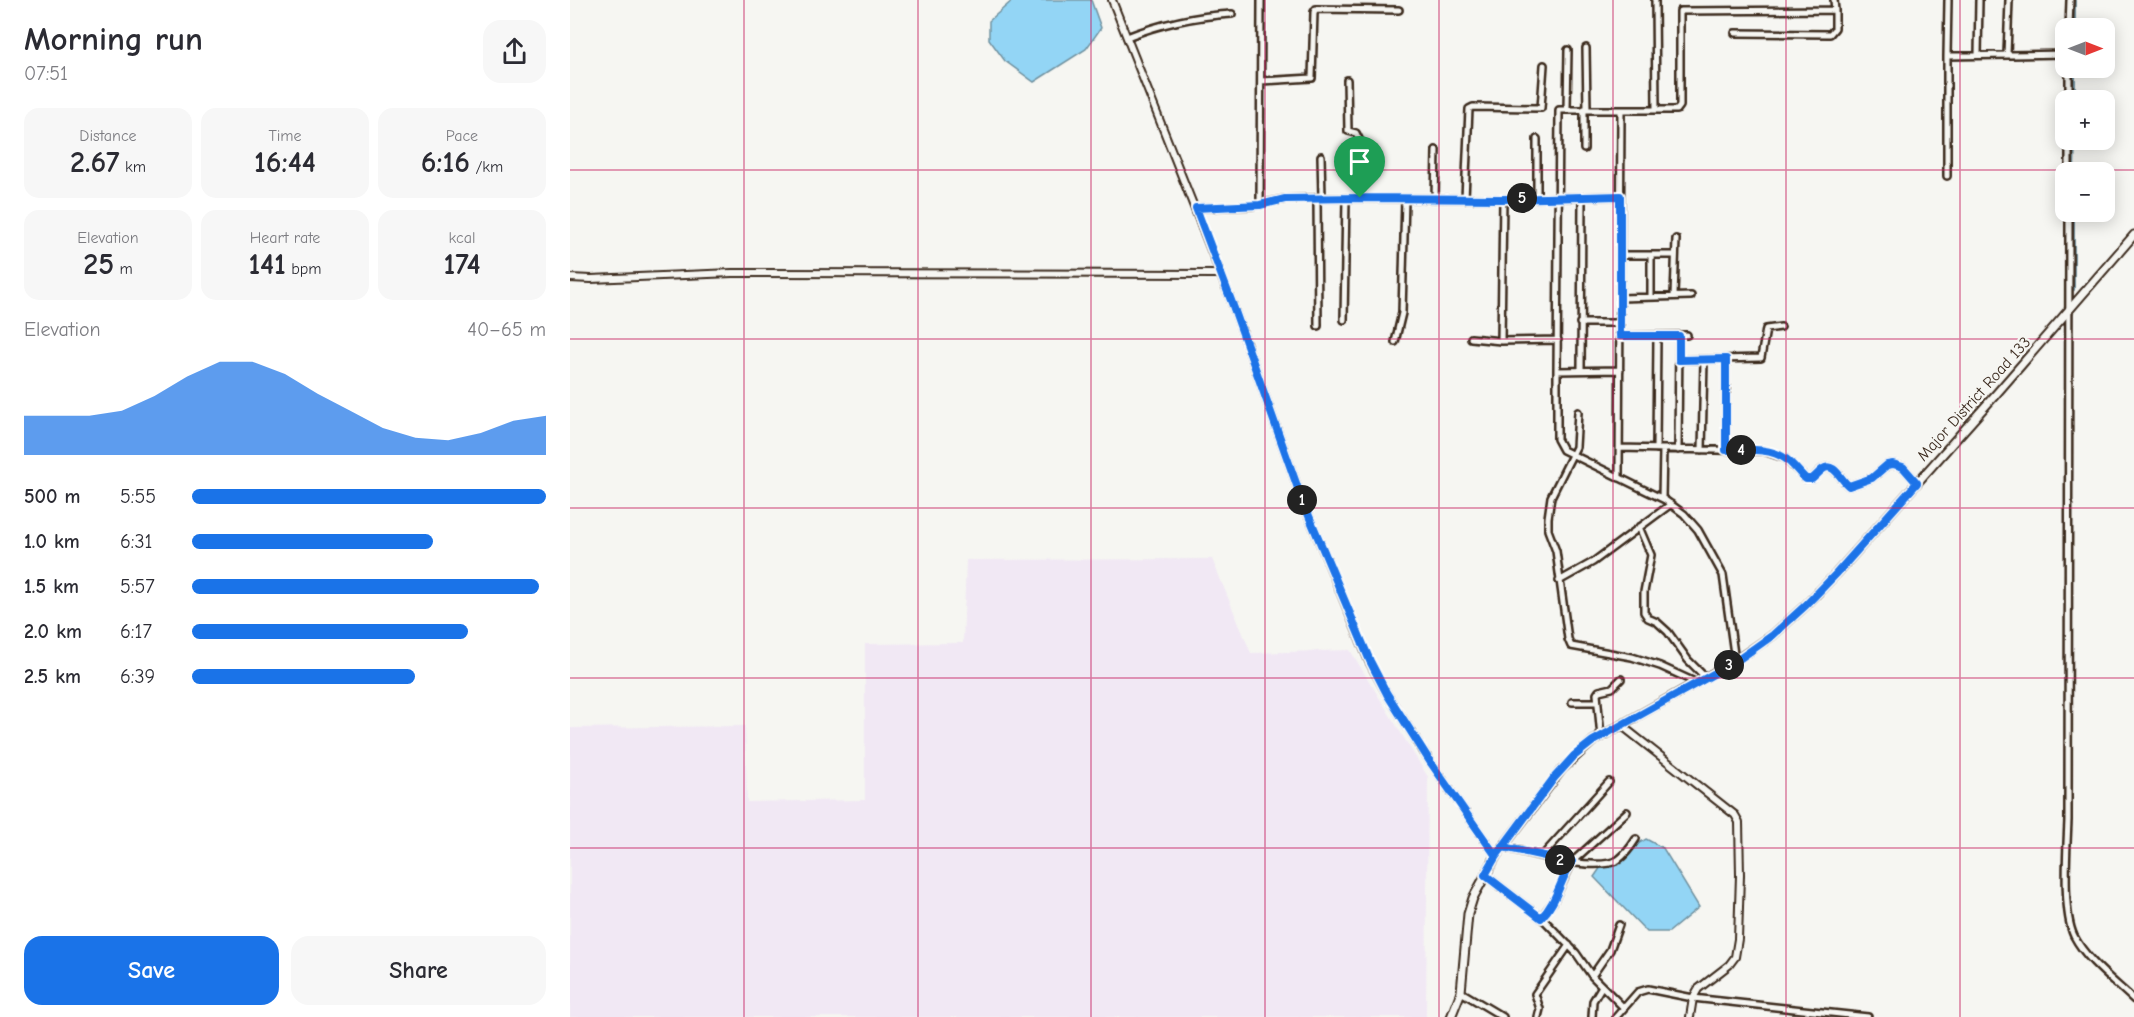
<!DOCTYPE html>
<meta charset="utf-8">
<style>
body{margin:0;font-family:"Comic Neue",sans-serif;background:#f7f7f7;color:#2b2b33;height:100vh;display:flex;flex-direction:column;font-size:22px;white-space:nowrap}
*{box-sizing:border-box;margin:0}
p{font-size:20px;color:#7c7c81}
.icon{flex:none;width:33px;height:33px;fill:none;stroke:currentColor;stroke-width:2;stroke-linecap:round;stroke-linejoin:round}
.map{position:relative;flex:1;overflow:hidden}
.sheet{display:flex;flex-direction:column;background:#fff;width:570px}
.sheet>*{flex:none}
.needle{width:39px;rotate:90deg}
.buttons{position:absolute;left:1485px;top:18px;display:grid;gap:12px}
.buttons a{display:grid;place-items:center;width:60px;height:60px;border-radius:12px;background:#fff;box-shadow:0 3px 15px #0003;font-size:30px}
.pin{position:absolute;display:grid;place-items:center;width:51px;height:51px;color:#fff;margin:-62px -26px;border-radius:50% 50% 50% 0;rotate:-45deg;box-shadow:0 0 6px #0007}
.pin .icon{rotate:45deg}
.km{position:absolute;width:30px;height:30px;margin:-15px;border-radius:50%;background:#222;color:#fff;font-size:16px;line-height:30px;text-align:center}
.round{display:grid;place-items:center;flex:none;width:63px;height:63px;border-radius:18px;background:#f7f7f7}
.head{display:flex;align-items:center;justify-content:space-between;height:102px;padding:0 24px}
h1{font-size:33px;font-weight:600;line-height:45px}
.figures{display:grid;grid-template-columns:repeat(3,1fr);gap:9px;height:102px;padding:6px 24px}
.figures div{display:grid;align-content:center;border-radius:15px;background:#f7f7f7;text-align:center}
.figures b{font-size:30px;font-weight:600}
.figures small{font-size:16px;font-weight:400}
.figures p{font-size:16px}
.chart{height:168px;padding:12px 24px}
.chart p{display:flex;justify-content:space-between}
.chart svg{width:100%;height:108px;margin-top:6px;fill:#1a73e8;opacity:.7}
.primary-button{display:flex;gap:12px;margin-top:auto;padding:12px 24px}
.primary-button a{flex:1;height:69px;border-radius:18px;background:#1a73e8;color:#fff;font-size:24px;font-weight:600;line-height:69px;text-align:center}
.primary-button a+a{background:#f7f7f7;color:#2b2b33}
ul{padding:0 24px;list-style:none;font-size:20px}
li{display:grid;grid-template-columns:96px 72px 1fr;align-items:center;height:45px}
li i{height:15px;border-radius:8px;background:#1a73e8}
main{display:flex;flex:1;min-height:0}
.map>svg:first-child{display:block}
.built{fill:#f1e8f4}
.water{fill:#93d5f5;stroke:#70919f;stroke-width:1.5}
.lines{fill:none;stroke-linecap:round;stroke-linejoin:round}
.stream{stroke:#70919f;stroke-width:2}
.minor-casing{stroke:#3b2a1e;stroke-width:10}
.tertiary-casing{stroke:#3b2a1e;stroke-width:10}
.secondary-casing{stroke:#3b2a1e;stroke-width:11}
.minor{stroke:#f6f6f2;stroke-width:5}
.tertiary{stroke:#f6f6f2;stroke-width:6}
.secondary{stroke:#f6f6f2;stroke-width:7}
.route-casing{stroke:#fff;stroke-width:12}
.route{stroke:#1a73e8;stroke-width:8}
.grid{fill:none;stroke:#c2185b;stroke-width:1.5;stroke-opacity:0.55}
.labels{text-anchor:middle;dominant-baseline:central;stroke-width:4.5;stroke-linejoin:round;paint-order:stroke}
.street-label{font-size:16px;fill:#3b2a1e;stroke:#f6f6f2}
</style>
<main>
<section class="sheet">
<div class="head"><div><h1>Morning run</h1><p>07:51</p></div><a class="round"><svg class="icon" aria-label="share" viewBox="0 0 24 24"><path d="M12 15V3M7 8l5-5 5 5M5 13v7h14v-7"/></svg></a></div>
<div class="figures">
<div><p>Distance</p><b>2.67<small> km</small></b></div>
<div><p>Time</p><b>16:44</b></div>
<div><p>Pace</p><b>6:16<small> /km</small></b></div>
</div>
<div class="figures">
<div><p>Elevation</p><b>25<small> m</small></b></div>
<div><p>Heart rate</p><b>141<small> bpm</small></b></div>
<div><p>kcal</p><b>174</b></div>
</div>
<div class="chart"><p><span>Elevation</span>40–65 m</p>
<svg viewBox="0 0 160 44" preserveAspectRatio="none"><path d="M0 44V28L10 28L20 28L30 26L40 20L50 12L60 6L70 6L80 11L90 19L100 26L110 33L120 37L130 38L140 35L150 30L160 28V44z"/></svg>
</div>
<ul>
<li><b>500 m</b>5:55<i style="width:100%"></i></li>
<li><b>1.0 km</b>6:31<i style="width:68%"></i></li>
<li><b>1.5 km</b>5:57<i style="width:98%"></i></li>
<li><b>2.0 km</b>6:17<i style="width:78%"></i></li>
<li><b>2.5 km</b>6:39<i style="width:63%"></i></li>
</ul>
<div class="primary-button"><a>Save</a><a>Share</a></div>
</section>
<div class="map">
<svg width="1564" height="1017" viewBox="0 0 1564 1017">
<rect width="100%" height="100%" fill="#f6f6f2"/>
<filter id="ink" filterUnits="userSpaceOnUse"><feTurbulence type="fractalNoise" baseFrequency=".0167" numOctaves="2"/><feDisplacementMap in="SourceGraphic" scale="12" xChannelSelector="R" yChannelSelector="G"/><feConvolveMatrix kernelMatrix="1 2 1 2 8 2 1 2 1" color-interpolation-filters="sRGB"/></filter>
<g filter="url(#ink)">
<path class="built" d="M 642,559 L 681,653 L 780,650 L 858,777 L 856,1017 L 0,1017 L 0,728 L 175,726 L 177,802 L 295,800 L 295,644 L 393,643 L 396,560 Z"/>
<path class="water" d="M 443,0 L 521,0 L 531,28 L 516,49 L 464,82 L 435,61 L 419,39 L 419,21 Z
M 1076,839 L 1093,848 L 1129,907 L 1099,932 L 1077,932 L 1024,877 L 1033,864 Z"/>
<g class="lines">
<path class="stream" d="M 1505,28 L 1505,0
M 1505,100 L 1505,68
M 1504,172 L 1505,140
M 1504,290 L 1504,212"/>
<g class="minor-casing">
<path id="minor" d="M 1085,0 L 1086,110
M 1499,28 L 1500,0
M 1165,33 L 1260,34 L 1265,28 L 1265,10
M 557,37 C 590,24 626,16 662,14
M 1016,48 L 1017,110
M 1408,55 L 1409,0
M 1437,55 L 1439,0
M 1377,56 L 1378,0
M 777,80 L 778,131 L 786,133 L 789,139 L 791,198
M 691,81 L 742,78 L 744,12 L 746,9 L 829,10
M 1499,100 L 1499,68
M 997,109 L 998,50
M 1014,109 L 1014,149
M 967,139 L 967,198
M 751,156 L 752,198
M 1499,172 L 1499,140
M 1377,176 L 1377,56 L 1496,54
M 747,198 L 748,326
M 895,198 L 899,109 L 903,107 L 971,108 L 974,65
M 865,199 L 866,150
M 690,205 L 691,0
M 626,208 L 681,206 L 715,199 L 747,198 L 933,199 L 1050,196
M 1499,212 L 1498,820 C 1497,849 1492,911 1504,936 C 1517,961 1543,980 1564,1000
M 1050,255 L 1105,255
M 1104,296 L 1106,239
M 1081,297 L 1081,255
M 1050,298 L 1121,296
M 774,320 L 776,198
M 1010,323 L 1050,323
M 1050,336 L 1117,335
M 901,338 L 931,341 L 988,340
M 931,341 L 933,199
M 825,342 L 832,313 L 835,199
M 1109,360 L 1191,358 L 1196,329 L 1211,327
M 1011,370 L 1012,197
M 1050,370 L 987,371 L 989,110 L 1107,110 L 1110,106 L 1110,11 L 1265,10 L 1264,0
M 987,371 L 987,439 L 993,450 L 1095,500 L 1114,514 L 1128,530 L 1153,575 L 1165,661
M 1008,412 L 1006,447 L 981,497 L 978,518 L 978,530 L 986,551 L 998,639 L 1001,646 L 1062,657 L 1090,666 L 1127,683
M 1049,448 L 1194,451 L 1215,458 L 1236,479 L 1242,479 C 1246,476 1249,471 1253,469 C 1264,461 1272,482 1279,486 L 1302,478 L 1317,465 L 1323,464 L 1333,467 L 1347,483
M 1086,449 L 1087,336
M 1108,450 L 1109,336
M 1132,450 L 1134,360
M 1156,450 L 1156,359
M 1049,478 L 1051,110
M 1092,498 L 1093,449
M 1069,527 L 1081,555 L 1074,592 L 1074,612 L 1078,618 L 1087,622 L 1098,632 L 1118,660 L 1136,678
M 989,581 L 1023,562 L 1101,504
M 1002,702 L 1027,702
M 1031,737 L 1027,694 L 1029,691 L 1042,688 L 1051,679
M 933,847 C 959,853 1025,873 1048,860 C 1055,855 1061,847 1066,839
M 972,856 L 1039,782
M 915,875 L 975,921 L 1006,953 L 1022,976
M 971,918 L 983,902 L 1002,862 L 1057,812
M 1049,925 L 1040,950 L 1022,976 L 1054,1008
M 891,992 L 933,1017
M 968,1017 L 970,1009 L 965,994 L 999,945
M 1022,1017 L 1023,1001 L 1032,986
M 1046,1017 L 1068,992 L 1078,989 L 1123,998 L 1298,1017"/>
</g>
<g class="tertiary-casing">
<path id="tertiary" d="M 542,0 L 662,303 L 731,497 L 799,661 L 817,694 L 861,763 L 926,856
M 0,278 L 21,279 L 162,273 L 651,274
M 1051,725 L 1165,815 L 1169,822 L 1170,875 L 1168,939 L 1165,957 L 1159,965 L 1128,989 L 1123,998 L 1120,1017"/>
</g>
<g class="secondary-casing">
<path id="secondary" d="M 881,1017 L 891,992 L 898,914 L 903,898 L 926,856 L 992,769 L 1023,741 L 1165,661 L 1203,635 L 1236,605 L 1266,574 L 1427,393 L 1564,235"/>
</g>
<use href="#minor" class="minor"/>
<use href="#tertiary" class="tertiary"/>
<use href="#secondary" class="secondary"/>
</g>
</g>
<g class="lines" filter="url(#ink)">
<g class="route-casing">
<path id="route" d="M 790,198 L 715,199 L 690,205 L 626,208 L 662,303 L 731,497 L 800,661 L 817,694 L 861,763 L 926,856 L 933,847 L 1002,862 C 990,880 987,902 971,918 L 915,875 L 926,856 L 984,778 L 1004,756 L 1023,741 L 1165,662 L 1203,635 L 1236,605 L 1266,574 L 1347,483 L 1333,467 L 1323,464 L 1317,465 L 1302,478 L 1279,486 C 1272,482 1264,461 1253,469 C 1249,472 1246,476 1242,479 L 1236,479 C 1229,473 1224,465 1216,459 C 1200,447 1175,450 1156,450 L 1156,359 L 1109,360 L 1109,336 L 1050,336 L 1050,196 L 933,199 L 790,198"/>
</g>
<use href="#route" class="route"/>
</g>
<path class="grid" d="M 174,0 L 174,1017M 348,0 L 348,1017M 521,0 L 521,1017M 695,0 L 695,1017M 869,0 L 869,1017M 1043,0 L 1043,1017M 1216,0 L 1216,1017M 1390,0 L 1390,1017M 0,170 L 1564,170M 0,339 L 1564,339M 0,508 L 1564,508M 0,678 L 1564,678M 0,848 L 1564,848"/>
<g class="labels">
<g class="street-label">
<text transform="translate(1404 399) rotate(-48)">Major District Road 133</text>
</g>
</g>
</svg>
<div class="buttons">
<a><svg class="needle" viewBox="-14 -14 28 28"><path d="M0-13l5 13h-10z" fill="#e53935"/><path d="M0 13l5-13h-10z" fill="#7c7c81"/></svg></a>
<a>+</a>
<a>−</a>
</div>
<div class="pin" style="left:790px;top:198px;background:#1e9e55"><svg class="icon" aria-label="arrive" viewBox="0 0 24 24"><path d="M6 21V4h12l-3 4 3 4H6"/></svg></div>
<b class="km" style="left:732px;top:500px">1</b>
<b class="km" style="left:990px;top:860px">2</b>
<b class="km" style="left:1159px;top:665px">3</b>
<b class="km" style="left:1171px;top:450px">4</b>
<b class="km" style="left:952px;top:198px">5</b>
</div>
</main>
